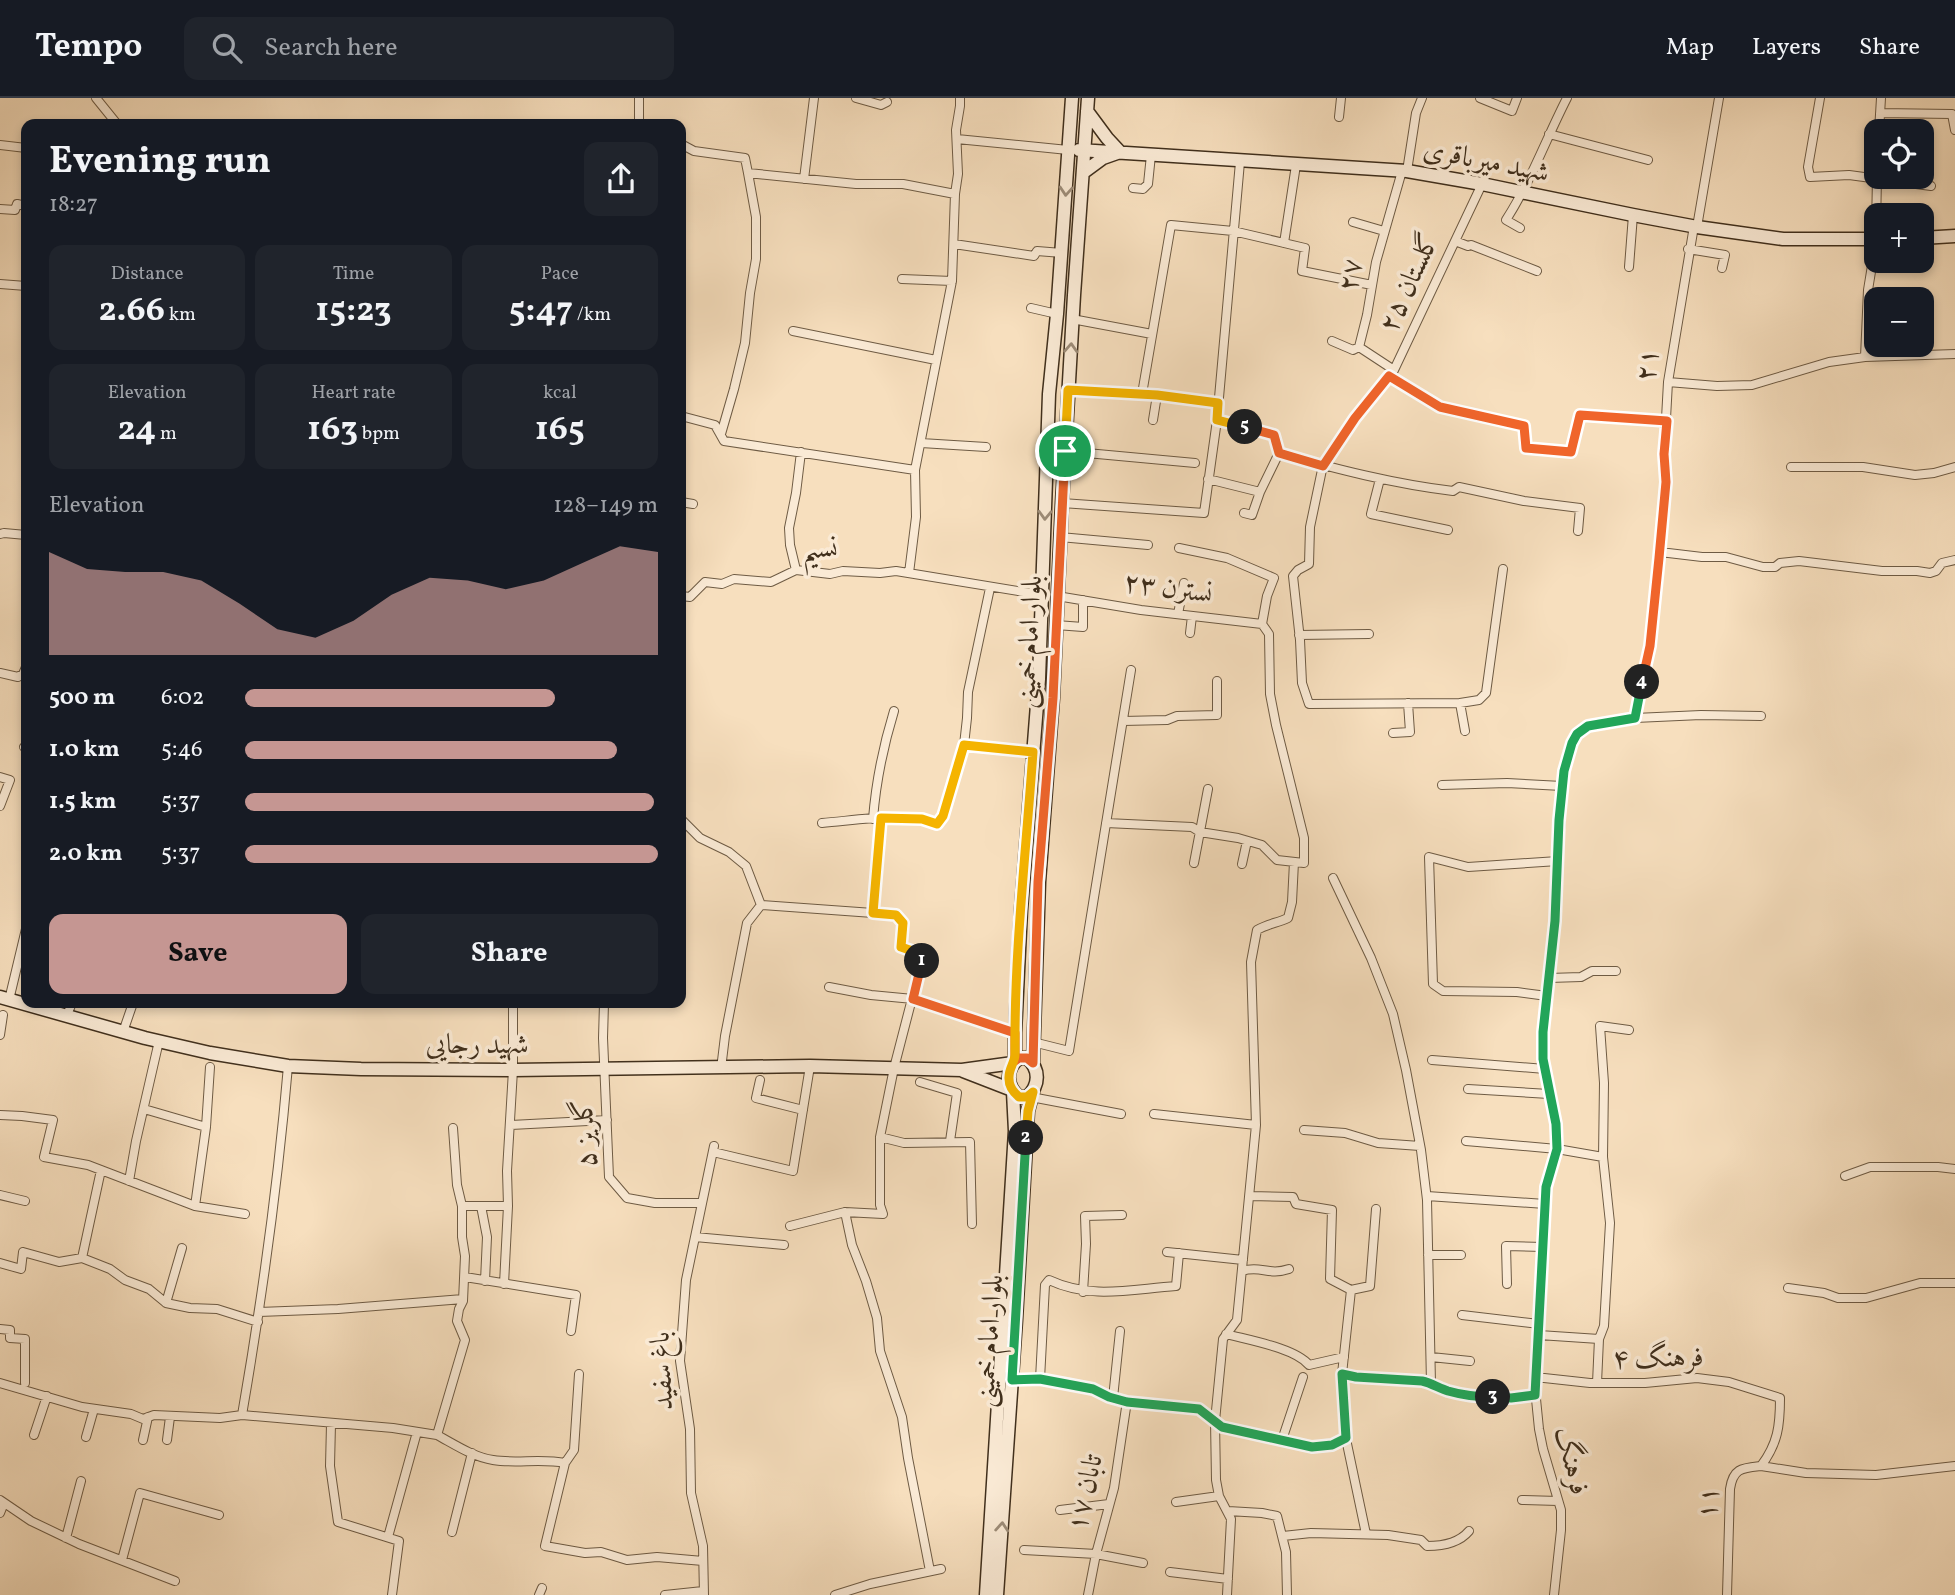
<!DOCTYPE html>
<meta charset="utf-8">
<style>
body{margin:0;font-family:Vollkorn,Amiri,serif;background:#20242c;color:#f1f3f6;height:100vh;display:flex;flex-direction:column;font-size:26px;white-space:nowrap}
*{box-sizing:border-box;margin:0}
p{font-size:23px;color:#9ea1a6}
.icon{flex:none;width:38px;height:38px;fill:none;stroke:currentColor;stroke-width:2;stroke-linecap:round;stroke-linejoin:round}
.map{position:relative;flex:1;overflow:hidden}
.panel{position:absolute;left:21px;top:21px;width:665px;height:889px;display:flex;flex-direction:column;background:#171b24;border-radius:14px;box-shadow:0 4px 10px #0003}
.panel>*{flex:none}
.buttons{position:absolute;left:1864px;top:21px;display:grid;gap:14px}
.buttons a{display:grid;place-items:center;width:70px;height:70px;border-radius:14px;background:#171b24;box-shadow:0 4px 10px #0003;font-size:35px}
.pin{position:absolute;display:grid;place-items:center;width:60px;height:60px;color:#fff;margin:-30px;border:4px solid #fff;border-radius:50%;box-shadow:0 2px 7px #0007}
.km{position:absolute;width:35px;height:35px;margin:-18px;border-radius:50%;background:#222;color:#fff;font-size:19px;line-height:35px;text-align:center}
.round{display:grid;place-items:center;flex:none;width:74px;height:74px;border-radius:14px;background:#20242c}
.summary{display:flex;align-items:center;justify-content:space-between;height:119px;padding:0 28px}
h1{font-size:38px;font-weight:700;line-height:52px}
.stats{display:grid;grid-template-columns:repeat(3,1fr);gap:10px;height:119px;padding:7px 28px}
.stats div{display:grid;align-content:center;border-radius:14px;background:#20242c;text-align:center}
.stats b{font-size:35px;font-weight:700}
.stats small{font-size:19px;font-weight:400}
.stats p{font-size:19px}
.chart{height:196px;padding:14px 28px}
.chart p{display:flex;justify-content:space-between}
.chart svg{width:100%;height:126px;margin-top:7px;fill:#c59692;opacity:.7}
.cta{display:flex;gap:14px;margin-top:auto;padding:14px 28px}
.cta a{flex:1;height:80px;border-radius:14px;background:#c59692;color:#111;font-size:28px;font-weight:700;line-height:80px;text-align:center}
.cta a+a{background:#20242c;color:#f1f3f6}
ul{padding:0 28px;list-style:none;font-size:23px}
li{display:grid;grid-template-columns:112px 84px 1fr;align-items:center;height:52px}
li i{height:18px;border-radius:9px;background:#c59692}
header{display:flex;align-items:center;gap:42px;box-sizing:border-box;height:98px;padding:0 35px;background:#171b24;border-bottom:2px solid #363941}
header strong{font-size:33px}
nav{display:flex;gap:38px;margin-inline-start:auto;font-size:24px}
.search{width:490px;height:63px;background:#20242c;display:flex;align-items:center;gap:18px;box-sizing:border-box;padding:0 24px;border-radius:14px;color:#9ea1a6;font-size:26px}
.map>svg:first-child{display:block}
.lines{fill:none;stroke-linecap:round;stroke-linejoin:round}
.street-casing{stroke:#6e5b44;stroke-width:10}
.secondary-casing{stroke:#402f1c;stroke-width:15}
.street{stroke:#faead5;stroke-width:8}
.secondary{stroke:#faead5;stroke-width:12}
.oneway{stroke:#9d8c78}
.split-1-casing{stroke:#fff;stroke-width:14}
.split-2-casing{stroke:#fff;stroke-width:14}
.split-3-casing{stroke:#fff;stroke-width:14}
.split-4-casing{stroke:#fff;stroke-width:14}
.split-5-casing{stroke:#fff;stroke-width:14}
.split-6-casing{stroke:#fff;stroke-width:14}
.split-1{stroke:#f0652b;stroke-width:9}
.split-2{stroke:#f5b400;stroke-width:9}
.split-3{stroke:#22a559;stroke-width:9}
.split-4{stroke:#22a559;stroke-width:9}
.split-5{stroke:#f0652b;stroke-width:9}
.split-6{stroke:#f5b400;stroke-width:9}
.labels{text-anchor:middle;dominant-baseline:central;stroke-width:7;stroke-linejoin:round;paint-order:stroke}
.street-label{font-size:28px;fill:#402f1c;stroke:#faead5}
</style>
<header>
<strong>Tempo</strong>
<div class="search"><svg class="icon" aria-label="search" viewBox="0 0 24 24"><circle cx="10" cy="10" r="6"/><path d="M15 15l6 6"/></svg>Search here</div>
<nav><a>Map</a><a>Layers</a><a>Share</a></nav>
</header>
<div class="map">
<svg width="1955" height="1497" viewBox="0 0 1955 1497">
<rect width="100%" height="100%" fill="#f7dfbe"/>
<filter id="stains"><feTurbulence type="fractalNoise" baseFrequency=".00286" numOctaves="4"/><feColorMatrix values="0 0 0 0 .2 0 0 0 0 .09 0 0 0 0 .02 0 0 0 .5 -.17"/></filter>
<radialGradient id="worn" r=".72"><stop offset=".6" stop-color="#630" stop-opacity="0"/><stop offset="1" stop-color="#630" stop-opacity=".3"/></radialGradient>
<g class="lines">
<g class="street-casing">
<path id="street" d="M 96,0 L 117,26
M 639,0 L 639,26
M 856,0 L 881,7 L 887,4
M 1480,0 L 1512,13 L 1517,0
M 1820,0 L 1808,69 L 1810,79 L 1849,77 L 1931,88
M 1880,15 L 1952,16 L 1955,32
M 1339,19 L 1341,0
M 1879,33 L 1881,0
M 1549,36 L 1648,62
M 957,41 L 1068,52
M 681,46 L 694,53 L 745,60 L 748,75 L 856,86 L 903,86 L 955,96
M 0,47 L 26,50
M 1407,73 L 1416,15 L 1422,0
M 804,81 L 814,0
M 1482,86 L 1394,272 L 1375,293 L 1323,367 L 1310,429 L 1309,466 L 1298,472 L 1293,478 L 1300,542 L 1302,585 L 1309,606 L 1460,605 L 1479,602 L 1486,595 L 1503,471
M 1133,90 L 1143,91 L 1148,86 L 1151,57
M 0,111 L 15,112 L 17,106 L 26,108
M 1353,124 L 1384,133
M 1697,129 L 1719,0
M 1876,129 L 1877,79
M 1520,130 L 1506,122 C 1531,83 1546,41 1567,0
M 1455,143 L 1468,148 L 1471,147 L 1537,173
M 1284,145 L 1296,67
M 954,146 L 1034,158 L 1037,153 L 1062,155
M 1688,151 L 1725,157 L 1722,170
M 1629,169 L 1633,117
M 902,181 L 952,183
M 0,186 L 26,188
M 1031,210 L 1057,216
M 1072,221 L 1152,236
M 793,233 L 936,262
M 1332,243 L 1353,252 L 1359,249
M 1865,259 L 1868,192 L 1876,143
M 1394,272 L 1359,249 L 1367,217 L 1376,164 L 1402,73
M 1389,278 L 1440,309 L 1524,328 L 1526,350 L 1571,354 L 1580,317 L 1667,323
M 1668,284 L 1717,288 L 1752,287 L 1829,264 L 1865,259 L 1955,256
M 1068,292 L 1157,297 L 1218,305
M 1142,296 L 1171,127 L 1233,133 L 1305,150 L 1302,173 L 1372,187
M 681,318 L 715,327 L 724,343 L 915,372 L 952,183 L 955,96 L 958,76 L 956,32 L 960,8 L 960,0
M 1153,322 L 1157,297
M 1217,322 L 1274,337 L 1279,355 C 1336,371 1394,386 1453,393 L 1459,389 L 1524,403 L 1580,410 L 1578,433
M 721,336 L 734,291 L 745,245 L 750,195 L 756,161 L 756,119 L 748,75
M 921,345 L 986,349
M 1065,353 L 1195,365
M 1791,369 L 1863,369 L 1915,377 L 1934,375 L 1955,369
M 1208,381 L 1260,394 L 1279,355
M 1380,381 L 1371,416 L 1448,432
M 681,404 L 693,406
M 1062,405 L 1204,415 L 1217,322 L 1240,64
M 1244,415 L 1252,417 L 1260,394
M 0,436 L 4,435 L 26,437
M 1060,439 L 1148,447
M 1179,450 L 1227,460 L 1274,480 L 1267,498 L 1262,526
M 1660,454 L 1702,459 L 1726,459 L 1763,469 L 1775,469 L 1780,465 L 1799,463 L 1882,473 L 1917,473 L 1930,475 L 1936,473 L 1942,465 L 1955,462
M 796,472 L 790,447 L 789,430 L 796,395 L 801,354
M 909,475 L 916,419 L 915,372
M 681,498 L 690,499 L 705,484 L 722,486 L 734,481 L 771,484 L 796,472 L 830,476 L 843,473 L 880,475 L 896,473 L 1042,497
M 1057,498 L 1141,512 L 1262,526 L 1269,536 L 1270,596 L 1276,627 L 1304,740 L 1304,765 L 1277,762 L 1262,747 L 1238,740 L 1200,734 L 1192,729 L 1106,725
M 1178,516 L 1184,485
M 1056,527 L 1083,529 L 1083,502
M 1190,535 L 1192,518
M 1299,537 L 1369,536
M 0,575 L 18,579 L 23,576 L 26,569
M 1460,605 L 1465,633
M 1635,620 L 1650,548 L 1660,454 L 1666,384 L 1664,357 L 1668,284 L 1694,128
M 1123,623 L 1167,622 L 1177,618 L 1217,617 L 1217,583
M 1393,635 L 1410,634 L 1408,605
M 964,647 L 1033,654
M 24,649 L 26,650
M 0,679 L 10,682 L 0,708
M 1442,687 L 1507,685 L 1562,688
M 681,721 L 700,740 L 729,754 L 746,768 L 761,807
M 873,721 C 876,683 883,649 894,613
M 822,725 C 860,722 900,714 937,726 L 943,718 L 964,647 L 967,620 L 968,594 L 990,490
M 1194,765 L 1208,691
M 1242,766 L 1247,743
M 1333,780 L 1371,860 L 1393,916 L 1406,972 L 1421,1052 L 1427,1102 L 1431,1285
M 761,807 L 873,815
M 1549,880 L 1581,879 L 1592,873 L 1616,873
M 829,889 L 871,897 L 913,901 L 1015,935
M 1547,898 L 1517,894 L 1443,893 L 1433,886 L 1429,759 L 1468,769 L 1558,763
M 9,902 L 26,831
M 604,905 L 603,940 L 609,1079 L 627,1100 L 655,1105 L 701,1105
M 67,917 L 72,905
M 123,934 L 133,905
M 0,937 L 3,917
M 1033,944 L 1069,953 L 1131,572
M 1432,962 L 1545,971
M 721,971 L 725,938 L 747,825 L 761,807
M 760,982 L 756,1000 L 803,1012
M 920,984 L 957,995 L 950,1043
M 1468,991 L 1549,996
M 1031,999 L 1121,1016
M 144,1011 L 206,1029
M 1154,1016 L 1256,1027
M 0,1017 L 22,1018 L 53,1022 L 44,1059 L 88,1067 L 195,1108 L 245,1116
M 511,1027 L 607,1022
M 1304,1032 L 1345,1035 L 1378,1045 L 1420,1048
M 880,1039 L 904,1045 L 970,1044 L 972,1126
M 1466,1043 L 1557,1051 L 1603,1059 L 1610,1125 L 1604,1228 L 1599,1241 L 1597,1285
M 713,1054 L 793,1073 L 810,968
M 1603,1059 L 1604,985 L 1600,928 L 1629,932
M 1845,1078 L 1870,1069 L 1938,1069 L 1955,1071
M 129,1083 L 136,1043 L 159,943
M 0,1097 L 25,1103
M 1250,1098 L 1293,1099 L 1296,1106 L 1332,1112 L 1330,1181 L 1351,1192 L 1342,1276 L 1346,1341 L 1366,1436
M 1427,1098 L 1545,1106
M 195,1108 L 206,1029 L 210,969
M 462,1108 L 508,1108
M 481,1108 L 487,1139 L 485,1183
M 845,1114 L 852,1147 L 866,1183 L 877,1220 L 880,1253 L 902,1319 L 908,1360 L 930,1473
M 790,1128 L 845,1114 L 883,1116 L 880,1107 L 880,1039 L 894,970 L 922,862 L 921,856 L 901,849 L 903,825 L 896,817 L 873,815 L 881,720
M 695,1139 L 784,1147
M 1167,1154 L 1243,1162
M 1428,1157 L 1461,1157
M 82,1160 L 101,1072
M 0,1165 L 21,1171 L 23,1154 L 59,1164 L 82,1160 L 110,1171 L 125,1182 L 149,1191 L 166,1205 L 190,1210 L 217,1211 L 258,1224
M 1242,1173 C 1261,1167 1268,1178 1289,1171
M 465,1179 L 576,1197 L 571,1233
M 504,1186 L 508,1108 L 507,1073 L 513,972 L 513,905
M 1507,1186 L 1506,1148 L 1543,1149
M 1788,1190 L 1824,1195 L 1838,1200 L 1866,1200 L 1920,1185 L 1955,1185
M 1351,1192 L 1370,1188 L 1376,1111
M 1083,1194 L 1086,1146 L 1085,1118 L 1122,1117
M 166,1205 L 182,1150
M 259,1214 L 338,1211 L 463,1201
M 1462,1217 L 1539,1226
M 0,1231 L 10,1232 L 10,1240 L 25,1241 L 25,1285
M 1226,1236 C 1248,1242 1295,1250 1309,1267 L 1344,1259
M 1539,1237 L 1599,1241
M 1431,1259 L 1470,1263
M 579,1276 L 574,1352 L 565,1365 L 545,1448 L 585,1455 L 601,1454 L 627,1462 L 657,1459 L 703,1463
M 1342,1276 L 1356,1279 L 1422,1283 C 1434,1285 1445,1292 1458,1295 C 1483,1301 1510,1300 1535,1297
M 1535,1279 L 1590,1285 L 1645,1285 L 1697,1280 L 1729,1284 L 1780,1300 C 1780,1328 1778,1345 1761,1368 C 1742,1370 1733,1370 1730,1391 L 1727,1497
M 1012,1281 L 1040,1281 L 1093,1291 L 1109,1299 L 1127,1303 L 1199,1311 L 1222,1329 L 1312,1349 L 1332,1347 L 1346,1341
M 1040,1281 L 1045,1187 L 1049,1182 C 1092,1202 1131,1191 1176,1188 L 1179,1155
M 0,1285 L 82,1309 L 131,1316 L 143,1321 L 154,1317 L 220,1320 L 242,1317 L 393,1330 L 437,1337 L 465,1242 L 457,1223 L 459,1211 L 463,1203 L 465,1158 L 462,1139 L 462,1108 L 457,1087 L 453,1030
M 1113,1300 L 1120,1233
M 242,1317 C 262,1201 278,1086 288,968
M 331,1326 L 330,1368 L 338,1424 L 399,1443 L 392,1497
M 34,1337 L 47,1298
M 437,1337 C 454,1346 473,1359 493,1362 C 516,1366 541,1360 565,1365
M 86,1339 L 94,1311
M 143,1342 L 148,1319
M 167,1342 L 170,1319
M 1282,1342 L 1303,1279
M 1761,1368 L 1806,1375 L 1876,1377 L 1955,1368
M 0,1402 L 31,1423 L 79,1446 L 175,1483
M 1522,1402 L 1558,1403
M 1176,1404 L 1219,1398
M 1060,1412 L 1109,1406
M 1228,1413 L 1262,1415 L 1277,1418 L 1286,1454 L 1287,1497
M 0,1415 L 4,1405
M 452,1434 L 472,1355
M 1283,1438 L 1311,1435 L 1388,1437 L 1421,1442 L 1427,1448 C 1442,1448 1459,1445 1469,1433
M 388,1439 L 417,1334
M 66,1440 L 81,1383
M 1024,1452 L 1096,1456 L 1143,1465
M 122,1462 L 140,1395 L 219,1417
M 1170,1474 L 1228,1481
M 539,1497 L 542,1490
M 665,1497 L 703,1493
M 704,1497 L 703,1448 L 691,1395 L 690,1331 L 680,1263 L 686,1182 L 714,1048
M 835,1497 L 870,1486 L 941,1471
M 1088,1497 L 1096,1456 L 1114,1390 L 1127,1303
M 1227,1497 L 1231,1421 L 1219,1398 L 1216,1382 L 1215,1323 L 1223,1241 L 1237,1222 L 1256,1027 L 1251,864 L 1257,832 C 1267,826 1277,825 1288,820 L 1292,804 L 1294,764
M 1554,1497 L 1561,1432 L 1561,1412 L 1543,1351 L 1539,1331 L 1535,1291 L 1546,1089 L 1557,1051 L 1556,1026 L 1543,961 L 1543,934 L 1555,823 L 1562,695 L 1568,653 L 1577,636 L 1588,628 L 1607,624 L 1635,620 L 1701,617 L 1761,618"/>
</g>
<g class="secondary-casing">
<path id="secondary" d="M 1079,52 L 1407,73 L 1482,86 L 1633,117 L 1697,129 L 1783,141 L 1876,141
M 1084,74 L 1103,60 L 1120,54 L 1107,40 L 1087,13
M 1922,140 L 1955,138
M 0,899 L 145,940 L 210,955 L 288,968 L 361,971 L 513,972 L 810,968 L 962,972 L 1013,965
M 1019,960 L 1027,960 C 1040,971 1040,987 1027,999 L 1019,999 C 1006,988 1005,971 1019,960 Z
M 1015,963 L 1015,935 L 1021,812 L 1039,581 L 1049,296 L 1057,216 L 1072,0
M 1033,965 L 1039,784 L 1053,600 L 1062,405 L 1074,197 L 1088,0
M 963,973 L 1012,992
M 986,1497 L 1015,1033 L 1013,994
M 997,1497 L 1016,1222 L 1028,1013 L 1033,994"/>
</g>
<use href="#street" class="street"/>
<use href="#secondary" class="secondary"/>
</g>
<defs><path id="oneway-chevron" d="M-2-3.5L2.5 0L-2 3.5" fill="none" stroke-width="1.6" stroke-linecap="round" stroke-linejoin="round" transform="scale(1.75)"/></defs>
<g class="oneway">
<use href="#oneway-chevron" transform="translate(1066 93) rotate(94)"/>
<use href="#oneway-chevron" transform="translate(1071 250) rotate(-87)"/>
<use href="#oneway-chevron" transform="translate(1045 417) rotate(92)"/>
<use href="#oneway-chevron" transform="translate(1002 1429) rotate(-86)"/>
</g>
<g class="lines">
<g class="split-1-casing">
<path id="split-1" d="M 922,863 L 913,901 L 1015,935 L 1015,963 L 1019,960 L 1027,960 L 1033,965 L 1038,784 L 1053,600 L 1065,353"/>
</g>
<g class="split-2-casing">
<path id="split-2" d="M 922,863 L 921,856 L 901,849 L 903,825 L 896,817 L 873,815 L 881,720 L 922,721 L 937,726 L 943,718 L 964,647 L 1033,654 C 1026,754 1014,856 1015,956 C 1015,965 1008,971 1009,981 C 1009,989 1013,994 1019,999 L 1027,999 L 1033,994 L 1028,1013 L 1026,1040"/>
</g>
<g class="split-3-casing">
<path id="split-3" d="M 1026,1040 L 1012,1282 L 1040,1281 L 1093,1291 L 1109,1299 L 1127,1304 L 1199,1311 L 1222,1329 L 1312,1349 L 1332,1347 L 1346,1340 L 1342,1276 L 1356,1279 L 1422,1283 C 1431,1285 1439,1290 1448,1293 C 1462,1297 1478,1299 1493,1299"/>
</g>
<g class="split-4-casing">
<path id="split-4" d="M 1493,1299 L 1511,1300 L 1535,1297 L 1546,1089 L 1557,1051 L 1556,1026 L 1543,961 L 1543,934 L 1555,823 L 1559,722 L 1564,673 L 1572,645 L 1577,636 L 1588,628 L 1635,620 L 1642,584"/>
</g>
<g class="split-5-casing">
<path id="split-5" d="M 1245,329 L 1274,337 L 1279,355 L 1323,368 L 1355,320 L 1389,278 L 1440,309 L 1524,328 L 1526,350 L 1571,354 L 1580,317 L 1667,323 L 1664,356 L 1666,384 L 1659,460 L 1650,548 L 1642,584"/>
</g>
<g class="split-6-casing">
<path id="split-6" d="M 1065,353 L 1068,292 L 1157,297 L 1218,305 L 1217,322 L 1245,329"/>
</g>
<use href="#split-1" class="split-1"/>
<use href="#split-2" class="split-2"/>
<use href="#split-3" class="split-3"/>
<use href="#split-4" class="split-4"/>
<use href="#split-5" class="split-5"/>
<use href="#split-6" class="split-6"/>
</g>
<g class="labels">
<g class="street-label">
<text transform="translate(1486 64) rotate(11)">شهید میرباقری</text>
<text transform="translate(1351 177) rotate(-80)">۲۷</text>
<text transform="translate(1410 185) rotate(-65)">گلستان ۲۵</text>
<text transform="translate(1648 267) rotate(-83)">۲۱</text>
<text transform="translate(820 452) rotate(-2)">نسیم</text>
<text transform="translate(1168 491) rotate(8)">نسترن ۲۳</text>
<text transform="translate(1030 544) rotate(-87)">بلوار امام خمینی</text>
<text x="477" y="947">شهید رجایی</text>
<text transform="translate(586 1035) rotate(-94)">گلریز ۵</text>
<text transform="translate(990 1243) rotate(-86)">بلوار امام خمینی</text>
<text transform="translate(1658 1261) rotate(-1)">فرهنگ ۴</text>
<text transform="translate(663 1273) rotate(-93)">باغ سفید</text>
<text transform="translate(1571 1363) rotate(76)">فرهنگ</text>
<text transform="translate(1086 1395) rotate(-77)">تابان ۱۷</text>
<text transform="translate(1709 1405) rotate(-86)">۱۱</text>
</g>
</g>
<rect width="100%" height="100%" filter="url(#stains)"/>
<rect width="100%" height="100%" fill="url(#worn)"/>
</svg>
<div class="buttons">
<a><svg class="icon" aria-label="locate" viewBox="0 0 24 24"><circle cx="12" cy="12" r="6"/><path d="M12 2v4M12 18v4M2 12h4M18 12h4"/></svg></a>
<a>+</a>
<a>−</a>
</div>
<div class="pin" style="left:1065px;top:353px;background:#1e9e55"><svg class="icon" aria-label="arrive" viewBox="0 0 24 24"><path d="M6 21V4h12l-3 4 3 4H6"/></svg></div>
<b class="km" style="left:922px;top:863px">1</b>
<b class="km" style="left:1026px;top:1040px">2</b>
<b class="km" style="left:1493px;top:1299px">3</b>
<b class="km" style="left:1642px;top:584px">4</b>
<b class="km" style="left:1245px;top:329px">5</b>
<section class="panel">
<div class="summary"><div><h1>Evening run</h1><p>18:27</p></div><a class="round"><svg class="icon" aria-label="share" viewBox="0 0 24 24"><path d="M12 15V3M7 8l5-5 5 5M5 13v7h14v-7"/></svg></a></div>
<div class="stats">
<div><p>Distance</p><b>2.66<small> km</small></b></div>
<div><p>Time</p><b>15:23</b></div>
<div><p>Pace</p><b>5:47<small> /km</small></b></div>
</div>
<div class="stats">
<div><p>Elevation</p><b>24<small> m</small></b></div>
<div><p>Heart rate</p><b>163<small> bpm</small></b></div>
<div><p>kcal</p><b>165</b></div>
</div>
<div class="chart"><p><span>Elevation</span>128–149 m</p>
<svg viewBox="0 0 160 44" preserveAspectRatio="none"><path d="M0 44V8L10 14L20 15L30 15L40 18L50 26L60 35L70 38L80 32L90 23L100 17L110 18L120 21L130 18L140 12L150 6L160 8V44z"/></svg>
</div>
<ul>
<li><b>500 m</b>6:02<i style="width:75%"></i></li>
<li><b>1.0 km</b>5:46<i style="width:90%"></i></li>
<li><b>1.5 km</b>5:37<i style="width:99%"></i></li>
<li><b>2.0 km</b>5:37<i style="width:100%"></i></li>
</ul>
<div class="cta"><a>Save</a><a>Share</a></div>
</section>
</div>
